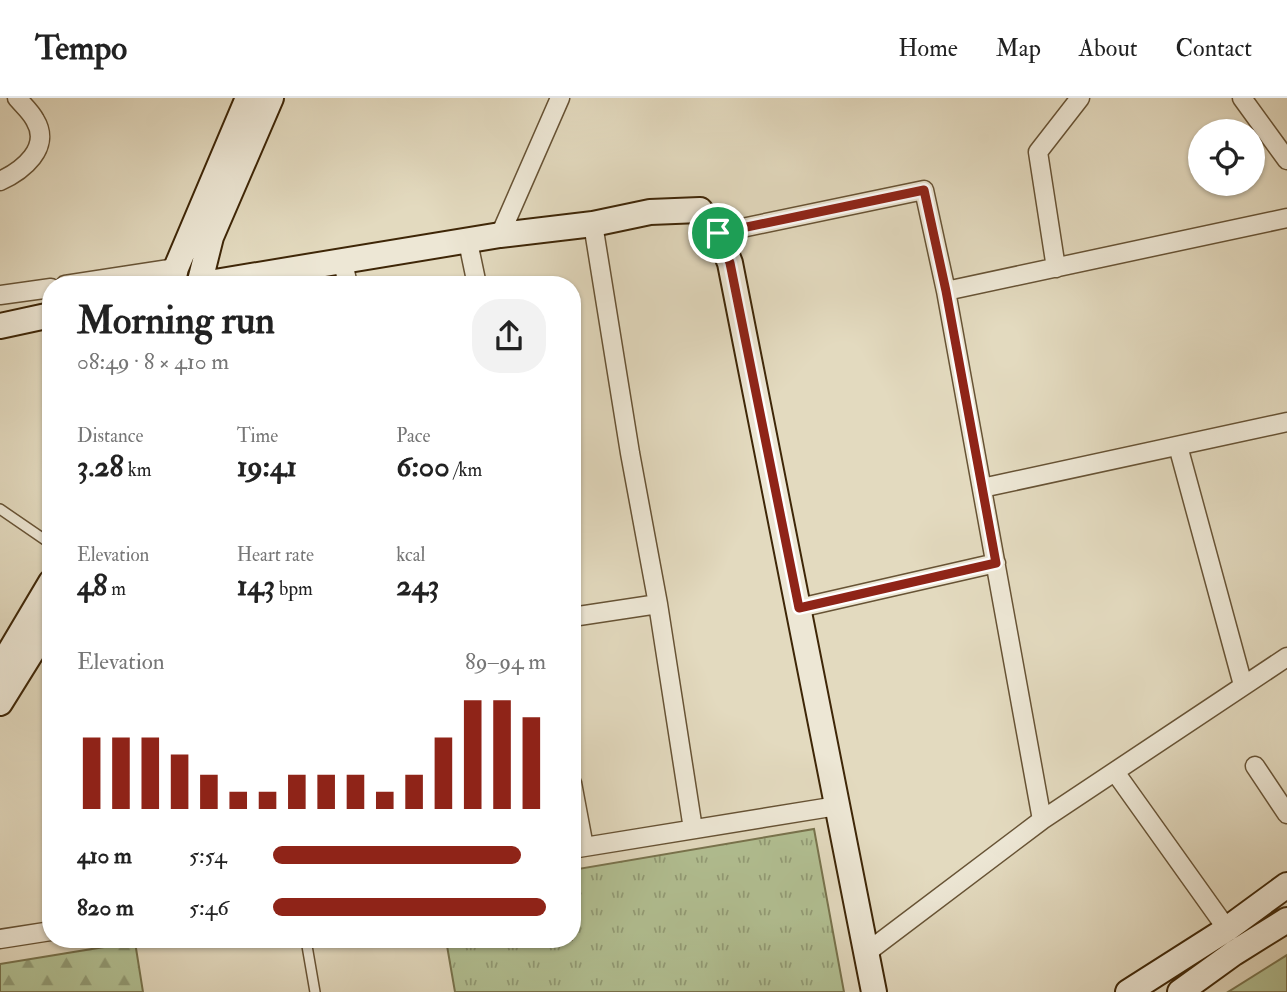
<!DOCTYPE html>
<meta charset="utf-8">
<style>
body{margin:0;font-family:"IM FELL Double Pica",serif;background:#f2f2f2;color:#222;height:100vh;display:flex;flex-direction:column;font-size:26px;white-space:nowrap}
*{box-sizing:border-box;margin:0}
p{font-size:23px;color:#767676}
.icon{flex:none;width:38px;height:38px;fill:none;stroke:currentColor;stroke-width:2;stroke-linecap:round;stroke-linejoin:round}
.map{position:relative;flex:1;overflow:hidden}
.sheet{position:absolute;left:42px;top:178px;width:539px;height:672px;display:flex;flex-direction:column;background:#fff;border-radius:28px;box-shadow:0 2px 5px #0004}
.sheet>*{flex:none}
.tools{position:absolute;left:1188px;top:21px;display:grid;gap:14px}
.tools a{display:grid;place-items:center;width:77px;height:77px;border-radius:50%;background:#fff;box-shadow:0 2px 5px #0004;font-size:35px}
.pin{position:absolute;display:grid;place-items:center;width:60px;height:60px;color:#fff;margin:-30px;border:4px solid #fff;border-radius:50%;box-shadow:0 2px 7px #0007}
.round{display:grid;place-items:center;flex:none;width:74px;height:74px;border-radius:28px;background:#f2f2f2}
.overview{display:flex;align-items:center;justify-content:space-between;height:119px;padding:0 35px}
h1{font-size:38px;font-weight:700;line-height:52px}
.stats{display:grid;grid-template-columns:repeat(3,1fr);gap:10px;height:119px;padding:7px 35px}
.stats div{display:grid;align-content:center}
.stats b{font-size:30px;font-weight:700}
.stats small{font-size:19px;font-weight:400}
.stats p{font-size:19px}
.chart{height:196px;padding:14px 35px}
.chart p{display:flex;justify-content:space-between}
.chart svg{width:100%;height:126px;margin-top:7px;stroke:#8f2418;stroke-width:6}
ul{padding:0 35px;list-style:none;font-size:23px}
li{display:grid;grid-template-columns:112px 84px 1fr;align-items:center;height:52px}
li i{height:18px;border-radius:9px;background:#8f2418}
header{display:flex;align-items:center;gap:42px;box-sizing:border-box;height:98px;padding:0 35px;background:#fff;border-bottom:2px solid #e0e0e0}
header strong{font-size:33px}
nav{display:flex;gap:38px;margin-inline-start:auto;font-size:24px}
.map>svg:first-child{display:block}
.grass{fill:url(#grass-tufts);stroke:#78734d;stroke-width:2}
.forest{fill:url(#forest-firs);stroke:#78734d;stroke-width:2}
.pitch{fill:#b2c093;stroke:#78734d;stroke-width:2}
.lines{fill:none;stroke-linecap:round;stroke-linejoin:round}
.lane-casing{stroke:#675335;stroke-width:12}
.street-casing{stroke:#675335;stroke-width:21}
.secondary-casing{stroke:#3e2607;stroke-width:28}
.lane{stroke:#ede7d5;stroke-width:9}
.street{stroke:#ede7d5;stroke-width:18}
.secondary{stroke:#ede7d5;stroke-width:24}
.route-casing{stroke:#fff;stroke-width:14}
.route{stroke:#8f2418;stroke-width:9}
</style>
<header>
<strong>Tempo</strong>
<nav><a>Home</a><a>Map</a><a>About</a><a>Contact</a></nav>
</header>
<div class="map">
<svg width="1287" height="894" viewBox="0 0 1287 894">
<defs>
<pattern id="grass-tufts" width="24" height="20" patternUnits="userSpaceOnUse" patternTransform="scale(1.75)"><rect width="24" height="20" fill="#b2c093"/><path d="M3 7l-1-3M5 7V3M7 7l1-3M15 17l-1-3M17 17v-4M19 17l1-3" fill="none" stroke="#929c76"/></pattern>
<pattern id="forest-firs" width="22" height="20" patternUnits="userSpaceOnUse" patternTransform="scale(1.75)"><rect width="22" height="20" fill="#b2c093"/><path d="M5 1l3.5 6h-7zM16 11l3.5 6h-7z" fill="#929c76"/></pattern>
</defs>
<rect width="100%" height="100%" fill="#e3dabf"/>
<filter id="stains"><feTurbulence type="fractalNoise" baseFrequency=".00286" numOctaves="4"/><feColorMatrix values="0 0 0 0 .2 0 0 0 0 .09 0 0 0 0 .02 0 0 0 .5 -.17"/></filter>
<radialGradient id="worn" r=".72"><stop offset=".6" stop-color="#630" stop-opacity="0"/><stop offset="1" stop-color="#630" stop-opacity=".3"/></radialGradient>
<path class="grass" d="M 814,731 L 844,894 L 455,894 L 446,842 L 572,842 L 572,772 Z"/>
<path class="forest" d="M 135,844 L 143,894 L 0,894 L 0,866 Z"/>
<path class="pitch" d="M 1287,857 L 1287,894 L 1228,894 Z"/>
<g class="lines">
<g class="lane-casing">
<path id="lane" d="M 0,411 L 51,446
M 306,842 L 315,894"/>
</g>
<g class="street-casing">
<path id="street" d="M 1242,0 L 1287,62
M 0,83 C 22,73 52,50 35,22 C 31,14 23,7 17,0
M 593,126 L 630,355 L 658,506
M 718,135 L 924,92 L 946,193 L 1042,722 L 1287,559
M 500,137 L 560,0
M 468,144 L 477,187
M 343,164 L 348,187
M 1056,170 L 1038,54 L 1080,0
M 65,187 L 176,170
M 946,193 L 1287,120
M 0,197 L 51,190
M 1178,348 L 1243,587
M 982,390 L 1287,324
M 799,510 L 996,465
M 572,519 L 658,506 L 693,731
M 1255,668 L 1287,716
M 1115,674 L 1227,831
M 572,685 L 584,749
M 572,751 L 837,708
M 0,841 L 51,833
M 866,855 L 1042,722"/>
</g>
<g class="secondary-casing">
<path id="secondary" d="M 172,187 L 176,170 L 248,0
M 197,187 L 500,137 L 593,126 L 650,114 L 700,112 L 718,135 L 730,165 L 874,894
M 199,187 L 211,139 L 271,0
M 0,228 L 51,217
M 0,570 L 51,484
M 0,605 L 51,523
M 1128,894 L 1227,831 L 1287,787
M 1180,894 L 1234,855 L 1287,822"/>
</g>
<use href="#lane" class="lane"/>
<use href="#street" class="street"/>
<use href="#secondary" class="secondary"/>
</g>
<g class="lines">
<g class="route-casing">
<path id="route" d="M 924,92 L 946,193 L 996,465 L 799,510 L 730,165 L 718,135 Z"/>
</g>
<use href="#route" class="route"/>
</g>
<rect width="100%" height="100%" filter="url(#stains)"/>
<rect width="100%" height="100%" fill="url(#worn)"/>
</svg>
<div class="tools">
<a><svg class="icon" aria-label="locate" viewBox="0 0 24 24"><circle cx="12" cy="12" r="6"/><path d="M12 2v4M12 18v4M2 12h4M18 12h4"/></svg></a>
</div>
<div class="pin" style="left:718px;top:135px;background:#1e9e55"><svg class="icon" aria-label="arrive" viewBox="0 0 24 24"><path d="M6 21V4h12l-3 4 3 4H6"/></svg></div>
<section class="sheet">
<div class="overview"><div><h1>Morning run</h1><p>08:49 · 8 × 410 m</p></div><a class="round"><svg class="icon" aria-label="share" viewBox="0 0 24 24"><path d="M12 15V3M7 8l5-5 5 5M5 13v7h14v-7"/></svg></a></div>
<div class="stats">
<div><p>Distance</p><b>3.28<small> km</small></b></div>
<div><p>Time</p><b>19:41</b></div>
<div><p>Pace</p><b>6:00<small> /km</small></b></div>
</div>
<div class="stats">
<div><p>Elevation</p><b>48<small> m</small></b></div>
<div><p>Heart rate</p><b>143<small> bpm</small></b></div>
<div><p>kcal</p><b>243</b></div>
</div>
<div class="chart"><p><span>Elevation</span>89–94 m</p>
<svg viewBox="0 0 160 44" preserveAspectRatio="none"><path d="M5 44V19M15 44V19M25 44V19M35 44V25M45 44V32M55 44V38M65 44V38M75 44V32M85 44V32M95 44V32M105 44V38M115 44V32M125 44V19M135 44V6M145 44V6M155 44V12"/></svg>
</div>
<ul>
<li><b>410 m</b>5:54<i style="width:91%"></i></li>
<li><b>820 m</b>5:46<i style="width:100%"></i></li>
</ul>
</section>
</div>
